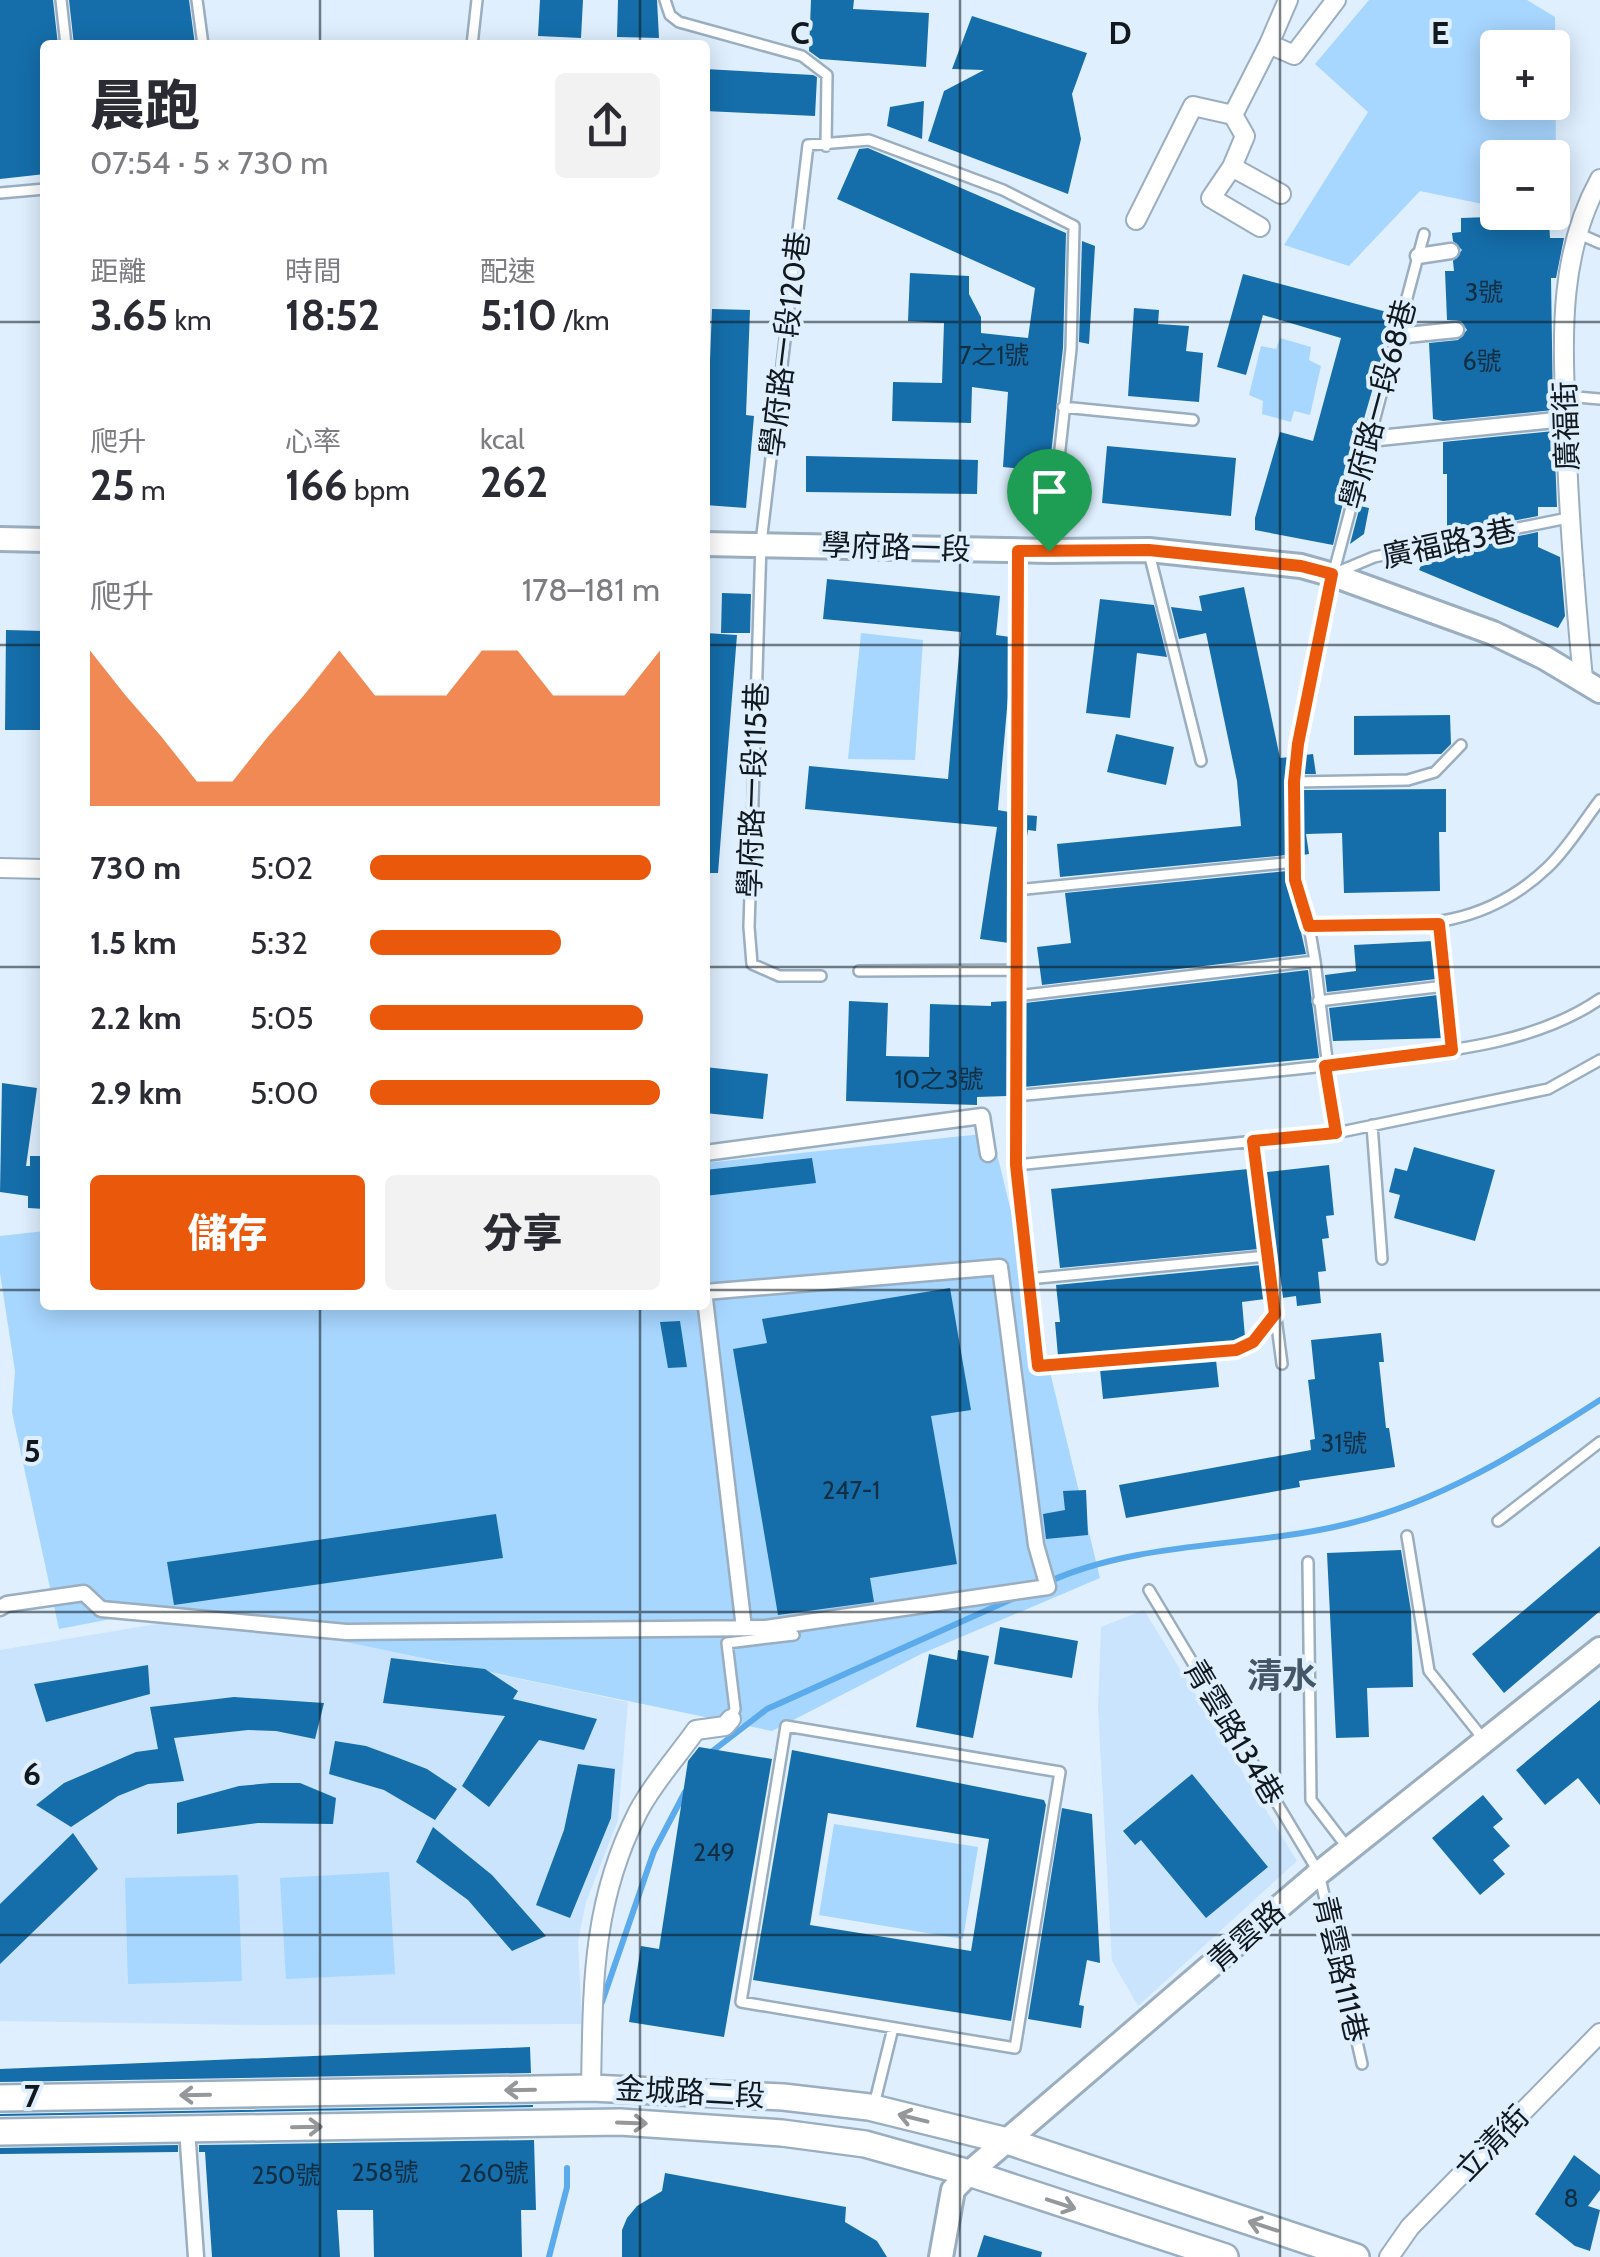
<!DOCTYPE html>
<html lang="zh-TW">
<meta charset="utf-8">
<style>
body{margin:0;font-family:Cabin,"Noto Sans TC",sans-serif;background:#f2f2f3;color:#2b2b33;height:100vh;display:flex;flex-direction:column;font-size:38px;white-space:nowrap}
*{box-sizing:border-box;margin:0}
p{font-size:32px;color:#7c7c81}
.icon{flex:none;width:55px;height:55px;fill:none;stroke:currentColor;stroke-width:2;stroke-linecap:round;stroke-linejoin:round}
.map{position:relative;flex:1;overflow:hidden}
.drawer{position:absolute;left:40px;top:40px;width:670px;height:1270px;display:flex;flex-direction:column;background:#fff;border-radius:10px;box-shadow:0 5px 25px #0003}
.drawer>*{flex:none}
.controls{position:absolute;left:1480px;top:30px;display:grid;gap:20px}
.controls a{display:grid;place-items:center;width:90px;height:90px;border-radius:10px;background:#fff;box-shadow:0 5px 25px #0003;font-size:50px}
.pin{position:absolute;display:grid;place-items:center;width:85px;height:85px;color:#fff;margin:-102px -42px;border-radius:50% 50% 50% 0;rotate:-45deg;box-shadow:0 0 10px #0007}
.pin .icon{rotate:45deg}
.round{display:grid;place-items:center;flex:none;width:105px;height:105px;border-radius:10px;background:#f2f2f3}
.head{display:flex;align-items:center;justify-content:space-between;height:170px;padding:0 50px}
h1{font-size:55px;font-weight:800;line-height:75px}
.stats{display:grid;grid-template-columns:repeat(3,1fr);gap:15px;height:170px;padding:10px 50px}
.stats div{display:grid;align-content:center}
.stats b{font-size:42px;font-weight:800}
.stats small{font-size:28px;font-weight:400}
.stats p{font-size:28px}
.chart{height:280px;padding:20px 50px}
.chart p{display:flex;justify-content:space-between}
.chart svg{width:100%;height:180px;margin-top:10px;fill:#ea580c;opacity:.7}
.button{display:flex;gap:20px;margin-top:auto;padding:20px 50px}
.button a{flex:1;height:115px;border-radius:10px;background:#ea580c;color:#fff;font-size:40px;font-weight:800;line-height:115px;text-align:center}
.button a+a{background:#f2f2f3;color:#2b2b33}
ul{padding:0 50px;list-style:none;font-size:32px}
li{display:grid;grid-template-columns:160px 120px 1fr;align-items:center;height:75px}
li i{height:25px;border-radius:12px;background:#ea580c}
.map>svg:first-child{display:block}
.built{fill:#c9e4fc}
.green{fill:#a7d6ff;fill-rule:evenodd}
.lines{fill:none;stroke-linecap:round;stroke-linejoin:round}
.stream{stroke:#5baaeb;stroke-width:6}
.building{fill:#156eaa;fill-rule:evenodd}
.service-casing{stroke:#9aaebf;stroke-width:14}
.pedestrian-casing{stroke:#9aaebf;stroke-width:19}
.minor-casing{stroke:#9aaebf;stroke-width:22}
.tertiary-casing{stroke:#9aaebf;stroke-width:28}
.secondary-casing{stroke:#9aaebf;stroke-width:30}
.service{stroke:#fff;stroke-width:9}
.pedestrian{stroke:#fff;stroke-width:14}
.minor{stroke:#fff;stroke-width:18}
.tertiary{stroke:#fff;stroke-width:22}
.secondary{stroke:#fff;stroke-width:25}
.oneway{stroke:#94989a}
.route-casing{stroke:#fff;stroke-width:20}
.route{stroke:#ea580c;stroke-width:12}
.grid{fill:none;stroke:#11191f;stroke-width:2.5;stroke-opacity:0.55}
.labels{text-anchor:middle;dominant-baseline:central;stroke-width:8;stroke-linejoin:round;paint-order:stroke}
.number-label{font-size:25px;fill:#122e42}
.street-label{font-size:30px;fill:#11191f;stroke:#dfeffe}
.quarter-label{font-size:35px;font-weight:bold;fill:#455666;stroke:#dfeffe}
.grid-label{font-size:32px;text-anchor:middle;font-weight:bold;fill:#11191f;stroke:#dfeffe;stroke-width:8;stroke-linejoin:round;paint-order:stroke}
</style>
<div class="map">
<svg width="1600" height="2257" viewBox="0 0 1600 2257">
<rect width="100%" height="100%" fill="#dfeffe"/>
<path class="built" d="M 1144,1610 L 1297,1861 L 1138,2006 L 1112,1961 L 1098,1709 L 1101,1627 Z
M 175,1621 L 326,1638 L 628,1702 L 618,1820 L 586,1902 L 578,1941 L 582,2024 L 259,2025 L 0,2021 L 0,1650 Z"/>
<path class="green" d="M 1369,0 L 1527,0 L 1555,17 L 1556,164 L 1553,171 L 1552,158 L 1498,158 L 1497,207 L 1420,191 L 1349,266 L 1284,245 L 1368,112 L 1315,64 ZM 1498,48 L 1552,48 L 1552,102 L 1498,102 Z
M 1280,338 L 1311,347 L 1309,360 L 1321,366 L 1310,415 L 1294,411 L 1291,422 L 1262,414 L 1263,401 L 1249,395 L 1261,346 L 1276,349 Z
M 861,633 L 923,640 L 915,760 L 848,759 Z
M 992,1133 L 1100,1578 L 921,1654 L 772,1731 L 326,1638 L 127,1616 L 59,1629 L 12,1412 L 15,1371 L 0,1273 L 0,1236 L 45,1231 L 45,1305 L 705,1305 L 705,1163 Z
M 834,1824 L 978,1847 L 963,1939 L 819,1915 Z
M 389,1872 L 395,1974 L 286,1979 L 280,1878 Z
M 238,1875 L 242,1981 L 128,1984 L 125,1878 Z"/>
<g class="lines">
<path class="stream" d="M 1048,1582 C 1141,1540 1249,1548 1347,1524 C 1440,1502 1521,1451 1600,1400
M 710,1753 L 767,1709 L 1014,1598
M 602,2002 L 654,1851 L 685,1792
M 549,2257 L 567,2187 L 567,2168"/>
</g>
<path class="building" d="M 0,0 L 53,0 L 58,45 L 45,45 L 45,174 L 0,179 Z
M 69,0 L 189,0 L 195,45 L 74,45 Z
M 540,0 L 583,0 L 581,38 L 538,36 Z
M 618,0 L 657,0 L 659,38 L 617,37 Z
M 811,0 L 854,0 L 853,9 L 929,13 L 926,67 L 820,59 L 809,51 Z
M 972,16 L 1087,53 L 1072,94 L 1081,139 L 1068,194 L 928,141 L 944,91 L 984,70 L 952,69 Z
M 705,69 L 813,75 L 817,77 L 815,116 L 705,111 Z
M 924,101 L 922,139 L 887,126 L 890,107 Z
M 868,148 L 1066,233 L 1063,348 L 1045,507 L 1022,505 L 1024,469 L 1003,467 L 1008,392 L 972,387 L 971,423 L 892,421 L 893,382 L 942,383 L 944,323 L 908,321 L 910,273 L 969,276 L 969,294 L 981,317 L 981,333 L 1028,338 L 1035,288 L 837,199 L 859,149 Z
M 1489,217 L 1490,224 L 1549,222 L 1550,238 L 1564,238 L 1556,278 L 1551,278 L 1553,410 L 1443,421 L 1433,419 L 1429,343 L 1458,340 L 1467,330 L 1461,321 L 1447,320 L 1445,271 L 1454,271 L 1453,261 L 1462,250 L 1453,241 L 1452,233 L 1461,232 L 1461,218 Z
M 1082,241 L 1095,246 L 1089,344 L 1079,342 Z
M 1243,274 L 1387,312 L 1392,322 L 1359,436 L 1333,545 L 1255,530 L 1255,518 L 1280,432 L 1313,441 L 1341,338 L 1263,315 L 1246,375 L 1217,367 Z
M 1134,308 L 1159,310 L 1158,324 L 1189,326 L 1186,351 L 1203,353 L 1199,402 L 1128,396 Z
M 712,309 L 750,310 L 746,415 L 754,416 L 746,508 L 705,505 L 705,412 L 708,412 Z
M 1554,431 L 1557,507 L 1538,507 L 1538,516 L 1447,534 L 1447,474 L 1443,474 L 1443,442 Z
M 1107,446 L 1236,458 L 1231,516 L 1102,503 Z
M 806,456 L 978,460 L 977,494 L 806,492 Z
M 1360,506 L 1369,508 L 1364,534 L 1350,544 Z
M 1538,532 L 1538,547 L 1560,557 L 1565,616 L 1558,628 L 1419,570 L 1426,555 Z
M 827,579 L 1000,596 L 996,635 L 1010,637 L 1009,686 L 998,810 L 1009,812 L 1009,943 L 980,939 L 997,827 L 805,809 L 809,766 L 948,779 L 961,632 L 823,619 Z
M 1244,587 L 1280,758 L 1289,757 L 1287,855 L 1060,877 L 1057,844 L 1241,826 L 1237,781 L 1206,633 L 1179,639 L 1171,607 L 1202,611 L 1199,596 Z
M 722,593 L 751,594 L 750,633 L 721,633 Z
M 1100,599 L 1154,605 L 1167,657 L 1137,653 L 1130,718 L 1086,713 Z
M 6,630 L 45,631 L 45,730 L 5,730 Z
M 705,633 L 737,635 L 718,873 L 705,873 Z
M 1450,715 L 1451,744 L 1441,754 L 1354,755 L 1354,716 Z
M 1116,734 L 1174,747 L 1166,785 L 1107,772 Z
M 1313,754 L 1316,774 L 1304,774 L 1305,755 Z
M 1446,789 L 1446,832 L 1439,832 L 1440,891 L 1344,893 L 1342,833 L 1306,834 L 1309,854 L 1303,855 L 1303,790 Z
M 1025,815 L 1037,816 L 1036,831 L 1028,830 L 1025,849 Z
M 1287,871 L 1306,954 L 1042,985 L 1037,947 L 1071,943 L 1065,893 Z
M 1433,941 L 1436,979 L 1327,992 L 1325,975 L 1356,971 L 1354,945 Z
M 1308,970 L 1319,1058 L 1024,1087 L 1025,1003 Z
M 1438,995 L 1443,1038 L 1333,1041 L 1329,1008 Z
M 849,1001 L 888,1003 L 886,1056 L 929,1057 L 930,1004 L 991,1006 L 991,1002 L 1008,1001 L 1007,1096 L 977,1097 L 977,1105 L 846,1101 Z
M 705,1067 L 768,1074 L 763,1119 L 705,1113 Z
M 2,1083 L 37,1088 L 26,1166 L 30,1166 L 30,1156 L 45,1156 L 45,1209 L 28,1208 L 28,1196 L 0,1192 Z
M 1414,1147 L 1495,1170 L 1475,1241 L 1394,1218 L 1400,1195 L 1389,1192 L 1395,1168 L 1407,1171 Z
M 812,1158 L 816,1183 L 705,1196 L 705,1170 Z
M 1329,1165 L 1334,1215 L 1326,1216 L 1329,1238 L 1322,1239 L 1326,1271 L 1318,1272 L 1321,1303 L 1297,1306 L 1296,1296 L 1282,1298 L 1265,1167 L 1267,1172 Z
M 1248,1169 L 1259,1249 L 1060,1268 L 1051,1189 Z
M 1261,1265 L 1265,1299 L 1242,1302 L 1245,1337 L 1234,1342 L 1058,1356 L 1055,1322 L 1060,1322 L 1056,1285 Z
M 950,1288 L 971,1410 L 931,1416 L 957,1564 L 870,1578 L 874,1602 L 778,1615 L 733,1349 L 767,1343 L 762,1319 Z
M 680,1321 L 687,1367 L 668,1368 L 660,1322 Z
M 1381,1333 L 1384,1362 L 1379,1362 L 1386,1428 L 1389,1428 L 1395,1467 L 1299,1481 L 1300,1487 L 1126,1518 L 1119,1485 L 1311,1450 L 1310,1440 L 1315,1439 L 1308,1380 L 1315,1379 L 1311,1340 Z
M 1216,1360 L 1219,1387 L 1103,1399 L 1100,1369 Z
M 1086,1490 L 1088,1535 L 1046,1539 L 1043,1514 L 1065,1510 L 1063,1491 Z
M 496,1514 L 503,1558 L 174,1605 L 167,1562 Z
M 1600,1546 L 1600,1611 L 1504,1693 L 1472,1654 Z
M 1401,1550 L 1411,1611 L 1413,1687 L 1367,1688 L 1369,1737 L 1336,1738 L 1327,1553 Z
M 1000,1627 L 1078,1641 L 1072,1678 L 994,1664 Z
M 958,1650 L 989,1656 L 973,1738 L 916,1727 L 929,1654 L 957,1660 Z
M 391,1658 L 485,1669 L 518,1691 L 513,1699 L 597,1719 L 584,1750 L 539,1740 L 489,1807 L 462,1786 L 505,1716 L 383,1703 Z
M 148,1665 L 150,1694 L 46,1722 L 34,1684 Z
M 234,1697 L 324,1703 L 315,1739 L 276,1731 L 248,1730 L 174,1738 L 184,1781 L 148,1784 L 118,1796 L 71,1827 L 36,1805 L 64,1783 L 136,1752 L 158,1749 L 150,1707 Z
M 1600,1700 L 1600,1805 L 1578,1778 L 1545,1805 L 1516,1770 Z
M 335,1741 L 366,1746 L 396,1757 L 427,1769 L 457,1789 L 435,1820 L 384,1790 L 329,1774 Z
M 699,1747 L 772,1759 L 724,2037 L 629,2022 L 641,1946 L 659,1949 L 688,1761 Z
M 792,1750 L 1044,1800 L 1046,1805 L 1011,2021 L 753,1980 ZM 828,1813 L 989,1839 L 971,1951 L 810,1925 Z
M 578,1764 L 615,1769 L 611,1818 L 570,1918 L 536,1905 L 564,1830 Z
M 1192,1774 L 1268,1867 L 1206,1918 L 1141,1840 L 1135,1845 L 1123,1831 Z
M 271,1783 L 300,1783 L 336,1798 L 333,1824 L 258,1823 L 177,1834 L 177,1803 L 239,1786 Z
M 1483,1795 L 1503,1819 L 1493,1827 L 1510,1846 L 1493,1860 L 1505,1874 L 1480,1895 L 1432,1838 Z
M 1062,1808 L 1092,1814 L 1100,1963 L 1087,1960 L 1079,2005 L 1084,2006 L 1081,2028 L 1028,2019 Z
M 433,1827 L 492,1875 L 546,1936 L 512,1951 L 468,1900 L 416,1862 Z
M 73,1833 L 98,1869 L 0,1964 L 0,1904 Z
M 530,2047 L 531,2073 L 0,2082 L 0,2069 Z
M 533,2105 L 533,2107 L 0,2116 L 0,2114 Z
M 534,2140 L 536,2210 L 521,2210 L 522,2257 L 374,2257 L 373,2210 L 337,2210 L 340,2257 L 212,2257 L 205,2152 L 199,2152 L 199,2145 Z
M 178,2145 L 178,2152 L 0,2154 L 0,2148 Z
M 1574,2155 L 1600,2175 L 1600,2190 L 1588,2206 L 1600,2210 L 1590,2251 L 1575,2246 L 1535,2214 Z
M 665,2173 L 846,2207 L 845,2222 L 877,2241 L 887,2257 L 622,2257 L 622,2230 L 627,2218 L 637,2206 L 662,2191 Z
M 984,2235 L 1042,2252 L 1041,2257 L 977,2257 Z"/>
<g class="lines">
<g class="service-casing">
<path id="service" d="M 61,0 L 66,45
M 197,0 L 203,45
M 665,0 L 670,15 L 679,22 L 802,56 L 827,75 L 826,146
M 472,45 L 477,0
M 0,193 L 45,189
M 1577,233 L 1600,243
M 1565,396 L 1600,399
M 1063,407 L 1193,420
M 1018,553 L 1016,1165 L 1038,1366 L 1236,1350 L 1253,1342 L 1275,1314
M 1149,553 L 1201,761
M 1338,572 L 1374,557 L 1568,518
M 1295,782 L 1408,780 L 1435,772 L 1461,745
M 1016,890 L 1295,862
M 1439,924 L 1452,1050
M 1309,926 C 1401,925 1476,936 1548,867 C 1568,848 1583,822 1600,800
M 859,971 L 1016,970
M 821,976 L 779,976 L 752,964 L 749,927 L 761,543 L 808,145 L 869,140 L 1003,190 L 1074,226 L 1071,349 L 1049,549
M 1016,996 L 1315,961
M 1318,1001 L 1445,986
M 1015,1096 C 1129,1085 1244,1076 1358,1062 C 1438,1052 1532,1046 1600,999
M 1372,1125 L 1382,1259
M 1336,1133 L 1315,961 L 1309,926 L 1295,879 L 1295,782 L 1298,744 L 1333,575 L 1424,234
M 1253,1141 L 1282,1364
M 1016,1165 L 1336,1133 L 1548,1089 L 1600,1060
M 1028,1279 L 1267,1256
M 1498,1521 L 1600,1442
M 1407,1536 L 1429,1671 L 1485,1741
M 1308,1562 L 1311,1800 L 1347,1847
M 1149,1590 L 1319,1873 L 1362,2064
M 731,1719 L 735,1709 L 727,1643 L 794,1635
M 786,1726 L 1060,1772 L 1015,2048 L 741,2002 Z
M 874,2105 L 893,2028"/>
</g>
<g class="pedestrian-casing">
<path id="pedestrian" d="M 1418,256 L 1451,251
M 1397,336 L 1456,330
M 1369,439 L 1565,419
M 705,1153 L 982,1116 L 988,1154
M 705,1299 L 744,1628
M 0,1608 L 7,1604 L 84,1593 L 101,1609 L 346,1632 L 766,1628 L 1048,1587 L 1036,1545 L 1000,1267 L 705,1292
M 187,2129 L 196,2257"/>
</g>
<g class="minor-casing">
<path id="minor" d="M 1269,44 L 1288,0
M 1233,115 L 1245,136 L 1232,167 L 1281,194
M 1232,167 L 1211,198 L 1260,227
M 1136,220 L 1193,106 L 1233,115 L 1269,44 L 1294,55 L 1336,0
M 1583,679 C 1575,594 1568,511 1566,426 C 1563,340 1557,257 1600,179
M 0,868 L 45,869
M 591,2088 C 593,1988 591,1904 638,1812 C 653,1783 677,1757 696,1730 L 725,1726 L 731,1719
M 1389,2257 L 1410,2227 L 1600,2033"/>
</g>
<g class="tertiary-casing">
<path id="tertiary" d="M 0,539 L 45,540
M 705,544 L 1049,551 L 1149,550 L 1301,566 L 1333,575 L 1493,633 L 1545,658 L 1600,691
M 941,2257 L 953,2190 L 969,2173 L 1319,1873 L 1600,1649"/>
</g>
<g class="secondary-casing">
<path id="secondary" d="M 0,2098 L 591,2088 L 783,2097 L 869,2107 L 1007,2141 L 1356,2257
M 0,2132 L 620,2122 L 782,2133 L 865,2144 L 969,2173 L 1225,2257"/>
</g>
<use href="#service" class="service"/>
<use href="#pedestrian" class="pedestrian"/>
<use href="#minor" class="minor"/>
<use href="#tertiary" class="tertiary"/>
<use href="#secondary" class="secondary"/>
</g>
<defs><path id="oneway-shaft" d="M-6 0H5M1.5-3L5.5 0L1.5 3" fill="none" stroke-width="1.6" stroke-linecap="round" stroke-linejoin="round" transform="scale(2.5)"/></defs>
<g class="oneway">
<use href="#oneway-shaft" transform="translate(520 2090) rotate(179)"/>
<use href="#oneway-shaft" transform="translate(195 2095) rotate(179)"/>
<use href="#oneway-shaft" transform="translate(913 2118) rotate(-166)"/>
<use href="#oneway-shaft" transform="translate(632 2123) rotate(2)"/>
<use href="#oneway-shaft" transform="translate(307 2127) rotate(-1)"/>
<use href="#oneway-shaft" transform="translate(1061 2204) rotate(18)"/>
<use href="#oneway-shaft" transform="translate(1263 2226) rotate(-162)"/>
</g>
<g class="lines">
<g class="route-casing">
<path id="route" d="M 1149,550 L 1301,566 L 1332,574 L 1298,744 L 1294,782 L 1295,880 L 1309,926 L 1439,924 L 1452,1050 L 1325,1066 L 1336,1133 L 1253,1141 L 1275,1314 L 1253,1342 L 1236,1350 L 1038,1366 L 1016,1165 L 1018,551 Z"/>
</g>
<use href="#route" class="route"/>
</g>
<path class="grid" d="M 320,0 L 320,45M 640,0 L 640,45M 960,0 L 960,2257M 1280,0 L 1280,2257M 0,322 L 45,322M 705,322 L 1600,322M 0,645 L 45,645M 705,645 L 1600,645M 0,967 L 45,967M 705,967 L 1600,967M 0,1290 L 45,1290M 705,1290 L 1600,1290M 320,1305 L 320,2257M 640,1305 L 640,2257M 0,1612 L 1600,1612M 0,1935 L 1600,1935"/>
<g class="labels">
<g class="number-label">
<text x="1484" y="292">3號</text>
<text x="994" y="355">7之1號</text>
<text x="1482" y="361">6號</text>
<text x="939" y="1079">10之3號</text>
<text x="1344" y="1443">31號</text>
<text x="851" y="1490">247-1</text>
<text x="714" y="1852">249</text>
<text x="385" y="2172">258號</text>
<text x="494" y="2173">260號</text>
<text x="286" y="2175">250號</text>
<text x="1571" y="2198">8</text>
</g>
<g class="street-label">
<text transform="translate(785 344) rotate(-83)">學府路一段120巷</text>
<text transform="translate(1378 404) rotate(-75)">學府路一段68巷</text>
<text transform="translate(1566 426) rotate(-92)">廣福街</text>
<text transform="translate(1449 543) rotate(-12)">廣福路3巷</text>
<text transform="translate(896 547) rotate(2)">學府路一段</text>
<text transform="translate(753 790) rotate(-88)">學府路一段115巷</text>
<text transform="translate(1234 1732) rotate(59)">青雲路134巷</text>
<text transform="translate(1246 1936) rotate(-41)">青雲路</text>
<text transform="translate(1341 1969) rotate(77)">青雲路111巷</text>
<text transform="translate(690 2092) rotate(3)">金城路二段</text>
<text transform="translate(1492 2143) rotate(-46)">立清街</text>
</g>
<g class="quarter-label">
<text x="1282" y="1675">清水</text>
</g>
</g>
<g class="grid-label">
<text x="800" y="44">C</text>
<text x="1120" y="44">D</text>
<text x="1440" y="44">E</text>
<text x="32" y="1462">5</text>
<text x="32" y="1785">6</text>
<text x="32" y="2107">7</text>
</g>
</svg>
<div class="controls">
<a>+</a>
<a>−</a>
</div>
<div class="pin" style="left:1049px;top:551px;background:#1e9e55"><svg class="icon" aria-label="arrive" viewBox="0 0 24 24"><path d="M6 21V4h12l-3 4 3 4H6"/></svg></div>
<section class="drawer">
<div class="head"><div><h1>晨跑</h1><p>07:54 · 5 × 730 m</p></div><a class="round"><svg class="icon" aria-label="share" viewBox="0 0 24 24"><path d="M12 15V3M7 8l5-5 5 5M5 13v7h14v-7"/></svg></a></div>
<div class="stats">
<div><p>距離</p><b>3.65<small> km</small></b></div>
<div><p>時間</p><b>18:52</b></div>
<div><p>配速</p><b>5:10<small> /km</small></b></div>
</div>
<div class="stats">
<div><p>爬升</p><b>25<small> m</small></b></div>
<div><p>心率</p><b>166<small> bpm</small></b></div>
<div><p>kcal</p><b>262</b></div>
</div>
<div class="chart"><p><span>爬升</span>178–181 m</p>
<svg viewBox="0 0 160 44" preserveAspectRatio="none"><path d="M0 44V6L10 17L20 27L30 38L40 38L50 27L60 17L70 6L80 17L90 17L100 17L110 6L120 6L130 17L140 17L150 17L160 6V44z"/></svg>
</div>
<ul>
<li><b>730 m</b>5:02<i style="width:97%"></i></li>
<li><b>1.5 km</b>5:32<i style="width:66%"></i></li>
<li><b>2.2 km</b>5:05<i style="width:94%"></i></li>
<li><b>2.9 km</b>5:00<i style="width:100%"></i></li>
</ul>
<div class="button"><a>儲存</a><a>分享</a></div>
</section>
</div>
